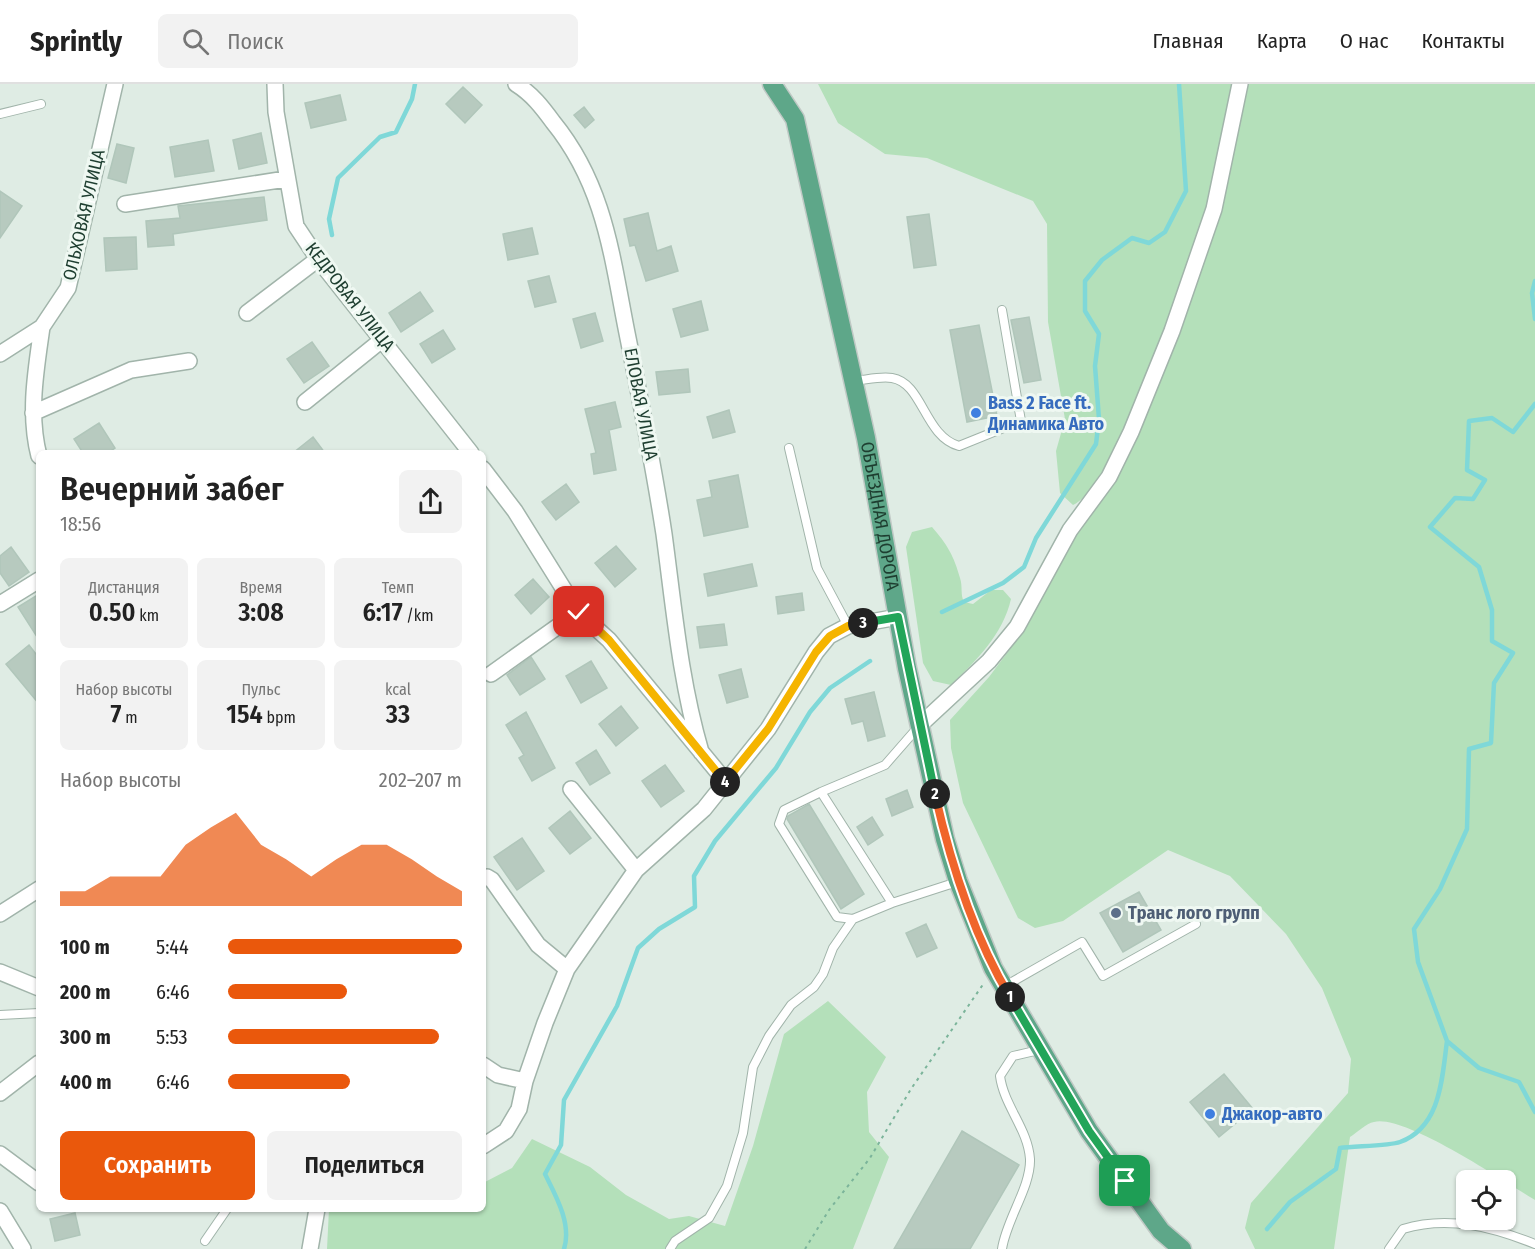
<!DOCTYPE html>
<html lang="ru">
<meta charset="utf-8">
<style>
body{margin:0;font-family:"Fira Sans Condensed",sans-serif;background:#f2f2f2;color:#222;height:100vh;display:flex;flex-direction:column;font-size:22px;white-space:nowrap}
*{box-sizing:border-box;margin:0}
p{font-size:20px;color:#767676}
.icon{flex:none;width:33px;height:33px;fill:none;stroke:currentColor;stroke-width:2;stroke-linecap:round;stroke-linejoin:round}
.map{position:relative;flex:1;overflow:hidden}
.details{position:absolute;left:36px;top:366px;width:450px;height:762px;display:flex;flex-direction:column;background:#fff;border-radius:9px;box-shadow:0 2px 4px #0004}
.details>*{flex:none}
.fabs{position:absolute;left:1456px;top:1086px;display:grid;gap:12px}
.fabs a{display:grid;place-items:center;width:60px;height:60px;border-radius:9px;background:#fff;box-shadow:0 2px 4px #0004;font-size:30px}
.pin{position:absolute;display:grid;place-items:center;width:51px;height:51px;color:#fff;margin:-26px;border-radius:12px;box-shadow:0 3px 9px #0006}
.km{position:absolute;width:30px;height:30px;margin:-15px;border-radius:50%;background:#222;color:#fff;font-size:16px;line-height:30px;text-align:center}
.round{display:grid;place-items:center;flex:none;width:63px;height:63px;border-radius:9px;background:#f2f2f2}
.headline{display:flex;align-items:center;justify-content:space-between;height:102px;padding:0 24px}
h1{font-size:33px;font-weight:600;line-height:45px}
.stats{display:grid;grid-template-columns:repeat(3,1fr);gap:9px;height:102px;padding:6px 24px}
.stats div{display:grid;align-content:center;border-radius:9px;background:#f2f2f2;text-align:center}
.stats b{font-size:26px;font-weight:600}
.stats small{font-size:16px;font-weight:400}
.stats p{font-size:16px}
.chart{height:168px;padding:12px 24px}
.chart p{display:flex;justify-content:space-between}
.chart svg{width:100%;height:108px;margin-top:6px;fill:#ea580c;opacity:.7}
.button{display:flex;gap:12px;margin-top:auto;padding:12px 24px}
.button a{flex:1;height:69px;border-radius:9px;background:#ea580c;color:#fff;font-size:24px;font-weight:600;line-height:69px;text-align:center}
.button a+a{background:#f2f2f2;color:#222}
ul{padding:0 24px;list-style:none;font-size:20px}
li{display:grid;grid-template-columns:96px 72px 1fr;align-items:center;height:45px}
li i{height:15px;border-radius:8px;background:#ea580c}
header{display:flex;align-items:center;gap:36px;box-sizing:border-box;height:84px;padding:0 30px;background:#fff;border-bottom:2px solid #e0e0e0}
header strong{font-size:28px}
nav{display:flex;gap:33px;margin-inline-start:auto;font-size:21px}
.search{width:420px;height:54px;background:#f2f2f2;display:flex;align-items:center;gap:15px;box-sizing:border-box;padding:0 21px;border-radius:9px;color:#767676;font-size:22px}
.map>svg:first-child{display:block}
.green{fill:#b4e0ba}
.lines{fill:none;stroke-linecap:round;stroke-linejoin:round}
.stream{stroke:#7fd8d8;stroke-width:4.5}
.building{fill:#b7cabf;stroke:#b0c6ba;stroke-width:1.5}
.lane-casing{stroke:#a1b4aa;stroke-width:10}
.street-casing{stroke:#a1b4aa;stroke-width:18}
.primary-casing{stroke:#c0c9c5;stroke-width:21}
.path{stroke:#7bb49a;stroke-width:2;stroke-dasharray:3 4.5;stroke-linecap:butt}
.lane{stroke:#fff;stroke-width:8}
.street{stroke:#fff;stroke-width:15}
.primary{stroke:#5ea789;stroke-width:18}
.split-1-casing{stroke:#fff;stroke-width:12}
.split-2-casing{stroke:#fff;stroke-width:12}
.split-3-casing{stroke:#fff;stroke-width:12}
.split-4-casing{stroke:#fff;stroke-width:12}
.split-5-casing{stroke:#fff;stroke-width:12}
.split-1{stroke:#22a559;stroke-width:8}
.split-2{stroke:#f0652b;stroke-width:8}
.split-3{stroke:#22a559;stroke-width:8}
.split-4{stroke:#f5b400;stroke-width:8}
.split-5{stroke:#f5b400;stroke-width:8}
.shop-dot{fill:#3f7fe0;stroke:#eff8f2;stroke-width:2}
.service-dot{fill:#5c6f8a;stroke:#eff8f2;stroke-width:2}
.labels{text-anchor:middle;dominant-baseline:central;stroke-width:6;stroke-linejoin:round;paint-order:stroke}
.street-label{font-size:18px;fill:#1e3e30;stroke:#eff8f2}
.shop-label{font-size:18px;font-weight:bold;fill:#366cbe;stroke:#eff8f2;text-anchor:start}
.service-label{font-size:18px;font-weight:bold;fill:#4e5e75;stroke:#eff8f2;text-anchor:start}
</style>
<header>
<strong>Sprintly</strong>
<div class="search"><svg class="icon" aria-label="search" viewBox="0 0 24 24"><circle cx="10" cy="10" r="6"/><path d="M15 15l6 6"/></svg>Поиск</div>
<nav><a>Главная</a><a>Карта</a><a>О нас</a><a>Контакты</a></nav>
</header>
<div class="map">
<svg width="1535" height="1165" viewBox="0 0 1535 1165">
<rect width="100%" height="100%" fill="#dfece4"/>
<path class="green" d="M 818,0 L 1233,0 C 1226,38 1223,80 1212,117 C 1198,168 1115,405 1073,421 L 1060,409 L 1056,367 L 1065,335 L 1048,238 L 1047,140 L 1033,117 L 927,74 L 885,70 L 838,39 Z
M 1247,0 L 1535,0 L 1535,1116 C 1506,1099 1405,1030 1374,1038 C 1366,1039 1357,1049 1350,1053 L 1334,1165 L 1255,1165 L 1245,1144 L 1251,1119 L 1348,1009 L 1351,975 L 1322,904 L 1286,850 L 1230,792 L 1168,766 L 1063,837 L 1035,844 L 1018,834 L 963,719 L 951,664 L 950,636 L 989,593 L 1026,544 L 1059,477 L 1114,395 L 1200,188 L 1216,141 Z
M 932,443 C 947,460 954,472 960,494 C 963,503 960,510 964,518 L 973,520 L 991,506 L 1003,506 L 1011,515 C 1003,550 977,576 951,601 L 933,597 L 923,579 L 906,463 L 912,448 Z
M 828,917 L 886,973 L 867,1008 L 869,1048 L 889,1073 L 853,1165 L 327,1165 L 329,1125 L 483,1125 L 483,1099 L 512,1084 L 532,1055 L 590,1083 L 626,1111 L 669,1135 L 689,1132 L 725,1142 L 753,1062 L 784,950 Z"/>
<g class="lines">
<path class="stream" d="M 332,151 L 329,135 L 338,94 L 380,53 L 396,48 L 412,15 L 415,0
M 1535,197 L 1532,209 L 1535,235
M 1535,320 L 1513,348 L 1492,334 L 1469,337 L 1467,386 L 1485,396 L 1473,415 L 1455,414 L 1430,443 L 1479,483 L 1492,526 L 1492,557 L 1513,569 L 1494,599 L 1491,659 L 1469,665 L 1467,745 L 1440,805 L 1414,845 L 1418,878 L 1447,957 L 1479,984 L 1519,998 L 1535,1028
M 942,528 L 1003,499 L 1024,483 L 1036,454 L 1096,360 L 1099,335 L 1095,282 L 1099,250 L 1085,227 L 1085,197 L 1102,176 L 1132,154 L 1149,159 L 1165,148 L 1186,107 L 1179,0
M 1267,1145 L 1290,1118 L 1336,1085 L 1340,1064 C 1354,1062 1389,1062 1400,1058 C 1441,1043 1442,994 1447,957
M 564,1165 C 572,1140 556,1112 545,1090 L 561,1061 L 564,1016 L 617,922 L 638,864 L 659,845 L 695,823 L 694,792 L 715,757 L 776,684 L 810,628 L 830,604 L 870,577"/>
</g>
<path class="building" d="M 463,3 L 482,21 L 465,39 L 446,20 Z
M 340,11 L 346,36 L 311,44 L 305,19 Z
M 584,23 L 594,36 L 585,44 L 574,31 Z
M 261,49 L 267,79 L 239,85 L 233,56 Z
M 208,56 L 214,87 L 175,93 L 170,63 Z
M 117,60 L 134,64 L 126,99 L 108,94 Z
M 0,107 L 22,122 L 0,154 Z
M 264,113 L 267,136 L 173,150 L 174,161 L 148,163 L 146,137 L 180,134 L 178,122 Z
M 648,129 L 657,167 L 671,162 L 678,187 L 646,197 L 635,161 L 630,162 L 624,135 Z
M 929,130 L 936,181 L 914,184 L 907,133 Z
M 532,144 L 538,170 L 508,176 L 503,150 Z
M 136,153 L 137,185 L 106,187 L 104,154 Z
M 549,192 L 556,218 L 535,223 L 528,197 Z
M 420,208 L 433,227 L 401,248 L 389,229 Z
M 701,217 L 708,246 L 681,253 L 673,225 Z
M 595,229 L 603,257 L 581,264 L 573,235 Z
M 1029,233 L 1041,296 L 1024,299 L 1011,236 Z
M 979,241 L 997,332 L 967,338 L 950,246 Z
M 443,246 L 455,265 L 432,279 L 420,260 Z
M 312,258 L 329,282 L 304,299 L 287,275 Z
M 688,285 L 690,308 L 659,311 L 656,288 Z
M 615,318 L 621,343 L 609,346 L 616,386 L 594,390 L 591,370 L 596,369 L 585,325 Z
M 729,326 L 735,348 L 713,354 L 707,333 Z
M 99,339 L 115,364 L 108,369 L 83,369 L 74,355 Z
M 313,353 L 325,369 L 293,369 Z
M 738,391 L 748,443 L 704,452 L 697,416 L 712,413 L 709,397 Z
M 566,400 L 579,418 L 556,436 L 542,418 Z
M 616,462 L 636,485 L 615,503 L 595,479 Z
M 11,463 L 29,488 L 9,502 L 0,489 L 0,472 Z
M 752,480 L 757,502 L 708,512 L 704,490 Z
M 533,495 L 549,513 L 531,530 L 515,511 Z
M 802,509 L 804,526 L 778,530 L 776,513 Z
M 39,510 L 39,556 L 18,523 Z
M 724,540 L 727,561 L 700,564 L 697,543 Z
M 29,561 L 39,574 L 39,620 L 6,580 Z
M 531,573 L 545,595 L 520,611 L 507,591 Z
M 591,577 L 607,604 L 581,619 L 566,592 Z
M 741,585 L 748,613 L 727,619 L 719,591 Z
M 874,608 L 885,652 L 868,657 L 863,637 L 852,640 L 845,615 Z
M 621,622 L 638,644 L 616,662 L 599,640 Z
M 526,628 L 555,684 L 532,697 L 519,674 L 524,671 L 506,641 Z
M 596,666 L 610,689 L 590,701 L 576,679 Z
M 665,681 L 684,707 L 661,723 L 642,697 Z
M 907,706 L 913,723 L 892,732 L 886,715 Z
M 809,720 L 864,810 L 841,825 L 787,735 L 788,732 Z
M 570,727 L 591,754 L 570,770 L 549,744 Z
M 872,733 L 883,751 L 868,761 L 857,743 Z
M 522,754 L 544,787 L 517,806 L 494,773 Z
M 1139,808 L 1161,846 L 1123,868 L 1100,829 Z
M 926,840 L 937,864 L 917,873 L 906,849 Z
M 1224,990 L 1253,1025 L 1219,1053 L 1190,1018 Z
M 962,1047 L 1019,1081 L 970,1165 L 894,1165 Z
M 75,1129 L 80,1151 L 55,1157 L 50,1135 Z"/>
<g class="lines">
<g class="lane-casing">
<path id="lane" d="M 0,30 L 41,20
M 854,297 C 866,296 880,292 892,294 C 923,299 924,352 959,362 L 1021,337 L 1002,226
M 789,364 L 817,484 L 848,542
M 919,642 L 885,681 L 821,708 L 892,819 L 957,798
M 821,708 L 784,726 L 779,740 L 837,833 L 853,835 L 892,819
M 1005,902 L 1082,858 L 1103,892 L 1196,840
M 0,931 L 39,929
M 205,1157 L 227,1125
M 670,1165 L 675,1157 L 709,1134 L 727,1102 L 743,1049 L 753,983 L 769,952 L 791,921 L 814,903 L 823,890 L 833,864 L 853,835
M 1002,1165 C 1006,1136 1031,1103 1030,1075 C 1028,1045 1004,1022 1000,992 L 1013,972 L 1039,966
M 1389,1165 L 1403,1145 C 1448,1131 1492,1143 1535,1160"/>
</g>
<g class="street-casing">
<path id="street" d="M 275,0 L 276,28 L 296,142 L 318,175 L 471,369
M 516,0 C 532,10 542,23 553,38 C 606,103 612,175 628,254 C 641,319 654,384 664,450 C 674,524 680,596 701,668
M 125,120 L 286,95
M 247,229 L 318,175
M 0,270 L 42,243 L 68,204 L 115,0
M 305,318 L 383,255
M 33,329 L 131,286 L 189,277
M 39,372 C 28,329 36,286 42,243
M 483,385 L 515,427 L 578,528 L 609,556 L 726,698
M 0,520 L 39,496
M 491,590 L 578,528
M 920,641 L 989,577 L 1017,543 L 1070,446 L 1109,393 L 1131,348 L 1172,247 L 1214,125 L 1240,0
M 571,705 L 636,786
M 483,794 L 487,793 L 492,796 L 538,861 L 567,885
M 0,830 L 39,805
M 0,888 L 39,904
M 483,981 L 498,991 L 525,997
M 0,1009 L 39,979
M 483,1062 L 506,1047 L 519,1025 L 525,997 L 545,939 L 567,885 L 636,786 L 704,725 L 768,645 L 816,568 L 829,552 L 848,542 L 898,533
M 0,1070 L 39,1099
M 0,1127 L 23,1165
M 310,1165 L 317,1125"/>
</g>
<g class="primary-casing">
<g id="primary">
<path id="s1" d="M 772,0 L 795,35 L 866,354 L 907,584 L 945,755 L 958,797 L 993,884 L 1089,1047 L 1161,1147 L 1182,1165"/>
</g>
</g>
<path class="path" d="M 805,1165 L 829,1126 L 870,1074 L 911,1005 L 984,899"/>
<use href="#lane" class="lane"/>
<use href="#street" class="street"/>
<use href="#primary" class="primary"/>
</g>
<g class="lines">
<g class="split-1-casing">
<path id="split-1" d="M 1010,913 L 1089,1047 L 1125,1097"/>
</g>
<g class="split-2-casing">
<path id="split-2" d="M 935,710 C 951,781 973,851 1010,913"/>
</g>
<g class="split-3-casing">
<path id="split-3" d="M 863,539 L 898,533 L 935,710"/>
</g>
<g class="split-4-casing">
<path id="split-4" d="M 725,698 L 768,645 L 816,568 L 830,552 L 848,542 L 863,539"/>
</g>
<g class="split-5-casing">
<path id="split-5" d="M 579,528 L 609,556 L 725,698"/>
</g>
<use href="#split-1" class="split-1"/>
<use href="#split-2" class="split-2"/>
<use href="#split-3" class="split-3"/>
<use href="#split-4" class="split-4"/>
<use href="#split-5" class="split-5"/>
</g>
<g class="shop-dot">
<circle cx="976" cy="329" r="6"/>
<circle cx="1210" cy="1030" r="6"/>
</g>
<circle class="service-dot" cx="1116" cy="829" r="6"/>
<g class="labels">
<g class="street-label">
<text transform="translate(84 131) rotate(-77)">ОЛЬХОВАЯ УЛИЦА</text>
<text transform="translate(350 213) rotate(52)">КЕДРОВАЯ УЛИЦА</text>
<text transform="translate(641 320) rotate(79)">ЕЛОВАЯ УЛИЦА</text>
<text stroke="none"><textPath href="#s1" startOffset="448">ОБЪЕЗДНАЯ ДОРОГА</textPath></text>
</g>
<g class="shop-label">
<text x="988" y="319">Bass 2 Face ft.<tspan x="988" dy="21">Динамика Авто</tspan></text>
<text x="1222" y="1030">Джакор-авто</text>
</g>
<g class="service-label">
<text x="1128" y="829">Транс лого групп</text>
</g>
</g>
</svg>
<div class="fabs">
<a><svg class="icon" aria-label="locate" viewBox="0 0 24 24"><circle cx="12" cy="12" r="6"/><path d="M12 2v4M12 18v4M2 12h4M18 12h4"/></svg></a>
</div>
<div class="pin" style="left:1125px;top:1097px;background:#1e9e55"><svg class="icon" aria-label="arrive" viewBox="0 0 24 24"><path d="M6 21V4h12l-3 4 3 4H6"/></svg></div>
<div class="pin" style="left:579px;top:528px;background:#d93025"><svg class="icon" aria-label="check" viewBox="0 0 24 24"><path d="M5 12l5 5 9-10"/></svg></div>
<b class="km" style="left:1010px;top:913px">1</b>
<b class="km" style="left:935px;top:710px">2</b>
<b class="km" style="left:863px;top:539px">3</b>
<b class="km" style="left:725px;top:698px">4</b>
<section class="details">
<div class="headline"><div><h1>Вечерний забег</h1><p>18:56</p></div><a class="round"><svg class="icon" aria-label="share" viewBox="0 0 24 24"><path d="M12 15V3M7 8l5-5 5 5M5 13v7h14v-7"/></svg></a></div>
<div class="stats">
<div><p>Дистанция</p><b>0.50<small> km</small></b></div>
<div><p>Время</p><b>3:08</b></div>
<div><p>Темп</p><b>6:17<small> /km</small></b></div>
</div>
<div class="stats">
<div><p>Набор высоты</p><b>7<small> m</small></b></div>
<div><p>Пульс</p><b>154<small> bpm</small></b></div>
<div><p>kcal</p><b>33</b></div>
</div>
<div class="chart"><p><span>Набор высоты</span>202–207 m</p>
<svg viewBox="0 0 160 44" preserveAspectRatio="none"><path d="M0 44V38L10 38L20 32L30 32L40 32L50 19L60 12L70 6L80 19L90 25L100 32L110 25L120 19L130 19L140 25L150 32L160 38V44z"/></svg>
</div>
<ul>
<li><b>100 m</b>5:44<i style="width:100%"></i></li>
<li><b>200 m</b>6:46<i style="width:51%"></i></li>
<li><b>300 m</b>5:53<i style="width:90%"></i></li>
<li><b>400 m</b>6:46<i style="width:52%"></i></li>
</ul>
<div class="button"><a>Сохранить</a><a>Поделиться</a></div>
</section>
</div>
